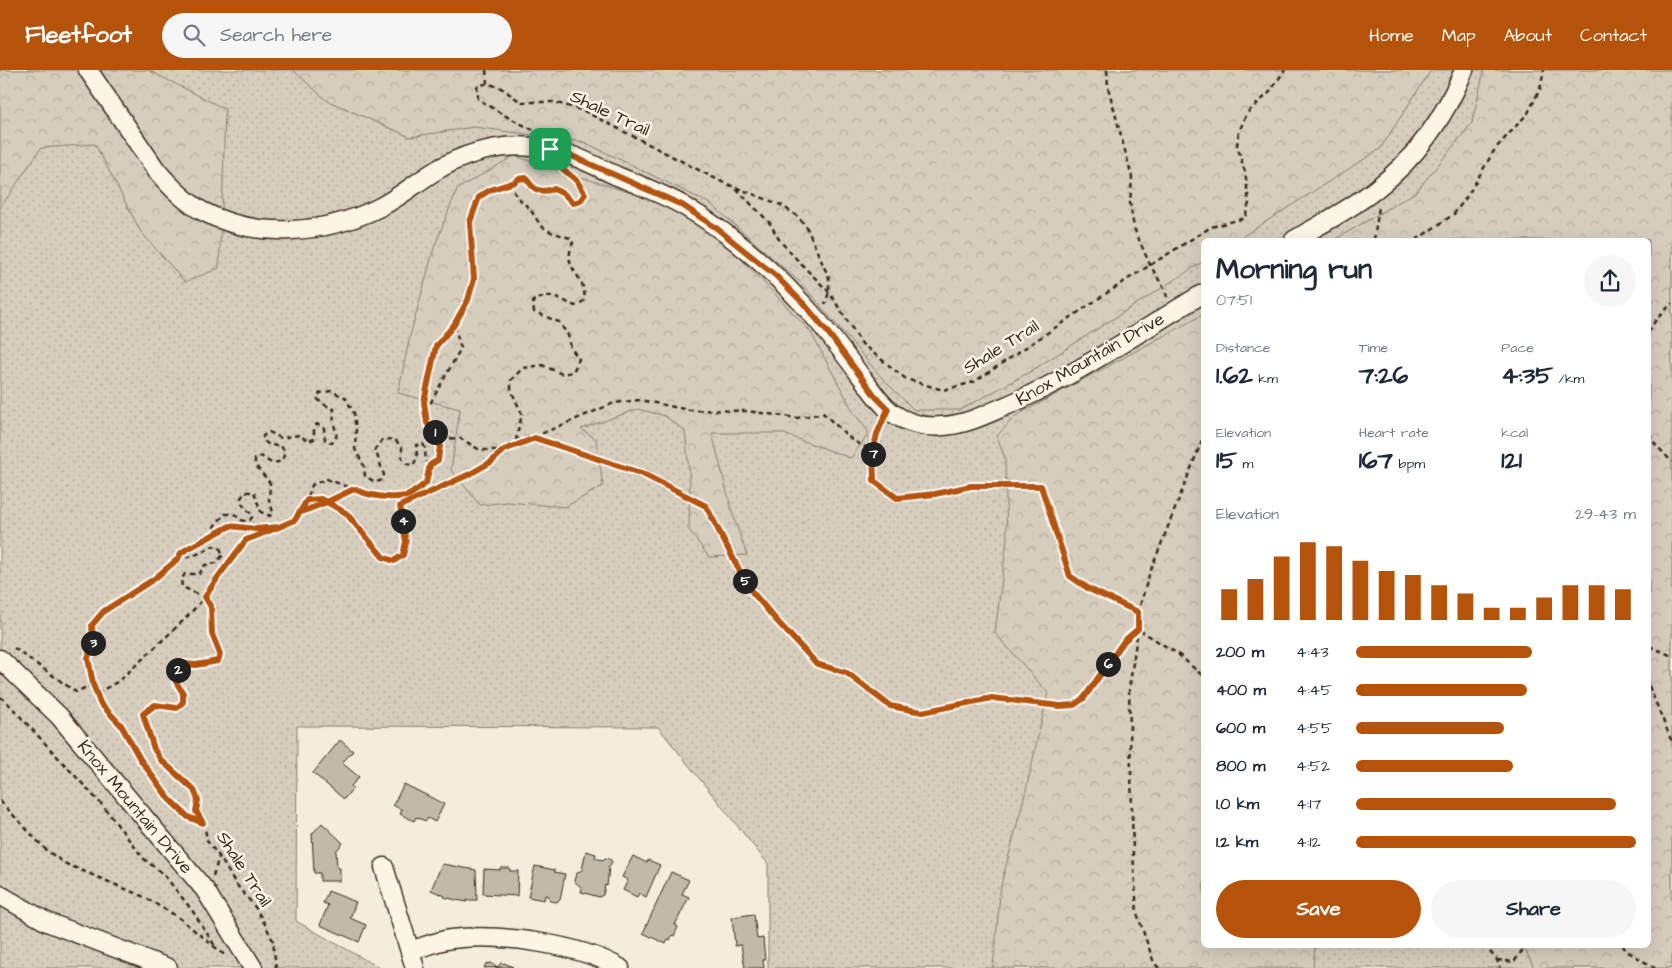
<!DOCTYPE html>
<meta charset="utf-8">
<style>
body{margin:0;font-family:"Architects Daughter",sans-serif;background:#f6f6f7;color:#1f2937;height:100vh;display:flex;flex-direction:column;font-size:19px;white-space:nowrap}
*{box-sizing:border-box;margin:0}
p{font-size:16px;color:#747a83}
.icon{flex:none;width:28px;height:28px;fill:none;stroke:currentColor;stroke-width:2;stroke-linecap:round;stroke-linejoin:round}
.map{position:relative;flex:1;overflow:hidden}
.sheet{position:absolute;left:1201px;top:168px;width:450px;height:710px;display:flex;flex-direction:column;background:#fff;border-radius:8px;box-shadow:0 5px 20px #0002}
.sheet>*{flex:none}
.pin{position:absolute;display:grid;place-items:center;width:42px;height:42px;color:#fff;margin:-21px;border-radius:10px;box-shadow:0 2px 8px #0006}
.km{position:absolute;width:25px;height:25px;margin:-12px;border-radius:50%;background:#222;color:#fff;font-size:14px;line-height:25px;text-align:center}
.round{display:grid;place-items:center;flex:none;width:52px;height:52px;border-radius:26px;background:#f6f6f7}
.head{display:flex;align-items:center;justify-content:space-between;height:85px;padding:0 15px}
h1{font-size:28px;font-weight:700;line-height:38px}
.stats{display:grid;grid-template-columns:repeat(3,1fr);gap:8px;height:85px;padding:5px 15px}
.stats div{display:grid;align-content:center}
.stats b{font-size:25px;font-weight:700}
.stats small{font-size:14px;font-weight:400}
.stats p{font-size:14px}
.chart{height:140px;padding:10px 15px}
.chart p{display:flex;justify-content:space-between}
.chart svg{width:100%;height:90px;margin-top:5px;stroke:#b45309;stroke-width:6}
.button{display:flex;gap:10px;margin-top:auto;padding:10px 15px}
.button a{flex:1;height:58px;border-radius:30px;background:#b45309;color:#fff;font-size:20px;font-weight:700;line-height:58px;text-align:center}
.button a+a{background:#f6f6f7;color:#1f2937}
ul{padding:0 15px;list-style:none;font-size:16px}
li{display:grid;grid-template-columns:80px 60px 1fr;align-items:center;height:38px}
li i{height:12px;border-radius:6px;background:#b45309}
header{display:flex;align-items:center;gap:30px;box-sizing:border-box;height:70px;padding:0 25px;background:#b45309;color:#fff}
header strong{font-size:24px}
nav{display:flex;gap:28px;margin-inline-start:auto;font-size:18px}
.search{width:350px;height:45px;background:#f6f6f7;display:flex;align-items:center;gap:12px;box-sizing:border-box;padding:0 18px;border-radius:28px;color:#747a83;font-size:19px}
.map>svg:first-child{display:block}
.green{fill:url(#green-dots);stroke:#887c6e;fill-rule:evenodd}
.forest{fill:url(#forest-crowns);stroke:#887c6e}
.building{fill:#c3b9aa;stroke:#3b2a1e}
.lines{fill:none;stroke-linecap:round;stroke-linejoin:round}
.street-casing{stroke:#3b2a1e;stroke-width:21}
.path{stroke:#3b2a1e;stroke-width:2.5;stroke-dasharray:5 4;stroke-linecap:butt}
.street{stroke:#fcf5e5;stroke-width:18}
.route-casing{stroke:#fff;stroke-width:10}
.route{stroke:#b45309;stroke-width:6}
.labels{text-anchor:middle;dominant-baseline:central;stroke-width:5;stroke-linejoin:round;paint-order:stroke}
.street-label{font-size:18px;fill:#3b2a1e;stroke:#fcf5e5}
</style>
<header>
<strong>Fleetfoot</strong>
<div class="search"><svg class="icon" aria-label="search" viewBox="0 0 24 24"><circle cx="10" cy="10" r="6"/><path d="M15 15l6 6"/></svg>Search here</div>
<nav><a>Home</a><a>Map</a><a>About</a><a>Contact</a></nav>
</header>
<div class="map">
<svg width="1672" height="898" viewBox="0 0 1672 898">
<defs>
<pattern id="green-dots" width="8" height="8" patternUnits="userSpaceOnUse" patternTransform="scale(1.25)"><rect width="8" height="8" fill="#d6cdbd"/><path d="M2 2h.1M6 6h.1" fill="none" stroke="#b9b0a2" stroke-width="1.8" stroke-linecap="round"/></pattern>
<pattern id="forest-crowns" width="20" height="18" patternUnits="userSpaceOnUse" patternTransform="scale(1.25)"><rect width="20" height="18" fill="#d6cdbd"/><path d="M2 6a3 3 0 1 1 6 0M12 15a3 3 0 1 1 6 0" fill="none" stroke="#b9b0a2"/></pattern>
</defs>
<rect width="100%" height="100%" fill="#f4eddd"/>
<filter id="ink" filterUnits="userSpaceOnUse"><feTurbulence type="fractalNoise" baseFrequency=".02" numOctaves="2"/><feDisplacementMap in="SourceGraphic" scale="10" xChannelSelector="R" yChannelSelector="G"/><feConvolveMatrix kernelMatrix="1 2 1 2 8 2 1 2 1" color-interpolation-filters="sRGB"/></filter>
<g filter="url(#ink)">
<path class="green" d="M 0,0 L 1672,0 L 1672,898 L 768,898 L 768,794 L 658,657 L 297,656 L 296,851 L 380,898 L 0,898 ZM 1204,170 L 1649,170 L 1649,875 L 1204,875 Z"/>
<path class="forest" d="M 0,0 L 148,0 L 225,39 L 223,115 L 219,198 L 185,212 L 141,162 L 95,74 L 41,78 L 0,138 Z
M 293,0 L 1431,0 L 1380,79 L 1237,170 L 1204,170 L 1204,191 L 1028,303 L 960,340 L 914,340 L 882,308 L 802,214 L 711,134 L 584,72 L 474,57 L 410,67 L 326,30 Z
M 1484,0 L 1672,0 L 1672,898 L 1534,898 L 1523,875 L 1649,875 L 1649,170 L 1334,170 L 1416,122 L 1472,53 Z
M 514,86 L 660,132 L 724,171 L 810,261 L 853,341 L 869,363 L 851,388 L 781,363 L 712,363 L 732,442 L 747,485 L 709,487 L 689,460 L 690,411 L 685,361 L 665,346 L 638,339 L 581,359 L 596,369 L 603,416 L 565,437 L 508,432 L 480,435 L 451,400 L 460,339 L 398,323 L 410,266 L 434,178 L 457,119 Z
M 1204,244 L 1204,875 L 1315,875 L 1313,898 L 993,898 L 1001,815 L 1026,720 L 1048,623 L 995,563 L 1007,469 L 1005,389 L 997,366 L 1014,347 Z"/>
<path class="building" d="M 340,670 L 353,681 L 342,693 L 359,707 L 351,716 L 353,718 L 344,729 L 313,703 Z
M 404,714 L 444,734 L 435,752 L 428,748 L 426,751 L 416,747 L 414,751 L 400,744 L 402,740 L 393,735 Z
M 322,753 L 343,773 L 336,781 L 337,798 L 340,798 L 340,811 L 320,811 L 320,803 L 314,803 L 312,764 Z
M 586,781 L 596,784 L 595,788 L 603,790 L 605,788 L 610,789 L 612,792 L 609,797 L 607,816 L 605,815 L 603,825 L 599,827 L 581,822 L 582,818 L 574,811 L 576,804 L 582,800 Z
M 633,786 L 647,793 L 648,790 L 660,795 L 646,827 L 639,823 L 637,827 L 623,820 L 628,810 L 622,807 Z
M 442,794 L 476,800 L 477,830 L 467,830 L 467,832 L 456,830 L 444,827 L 445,826 L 431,820 Z
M 535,796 L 555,800 L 554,802 L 565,804 L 560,830 L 556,832 L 550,831 L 548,825 L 545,825 L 544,830 L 528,827 Z
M 500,798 L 510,798 L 510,801 L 518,801 L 517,826 L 483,824 L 484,799 L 500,800 Z
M 671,802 L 689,810 L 682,824 L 689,827 L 675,855 L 678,857 L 674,866 L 672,865 L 670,870 L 668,869 L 666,874 L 643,863 Z
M 328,821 L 356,832 L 350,848 L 366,855 L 359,872 L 320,855 L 328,835 L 323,833 Z
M 754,844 L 757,869 L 763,868 L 765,890 L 763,890 L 764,898 L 745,898 L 741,875 L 735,876 L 732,847 Z
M 491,893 L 498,897 L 501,893 L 503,894 L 504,893 L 513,897 L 484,898 L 486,894 Z"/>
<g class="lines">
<g class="street-casing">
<path id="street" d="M 88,0 L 157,101 C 170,116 184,131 202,141 C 256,170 327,164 380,137 C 402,126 420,109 442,97 C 474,79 512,72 548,79 C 572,83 595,96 617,106 C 639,115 663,124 684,136 C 734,165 780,207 818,251 C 834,270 849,290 863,309 C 872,321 880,333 891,342 C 906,353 925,358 943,356 C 963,355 983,346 1001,338 C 1073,308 1137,263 1204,223
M 1294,170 C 1321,154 1351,139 1376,119 C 1416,88 1445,47 1464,0
M 0,589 L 59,646 L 205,820 L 253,898
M 384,797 L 415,898
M 0,825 L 47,852 L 168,898
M 410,881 C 423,877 437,871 451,869 C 498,863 579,874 620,898"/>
</g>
<path class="path" d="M 486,0 L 487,13
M 1107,0 L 1108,17 L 1132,107 L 1130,133 L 1134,158 L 1150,195 L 1165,220 L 1167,227
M 533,60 L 502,44 L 478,29 L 477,17 L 487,13 L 501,18 L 521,32 L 554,32 L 584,41 L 722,112 L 781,135 L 797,146 L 806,156 L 829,208 L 829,222 L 825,234
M 515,112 L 513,120 L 517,127 L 530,139 L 541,156 L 551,162 L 570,168 L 573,173 C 560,202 588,203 584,231 L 575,236 C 556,228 554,221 533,231 L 534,242 L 559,252 L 568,265 L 571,278 L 579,289 L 573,302 L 562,304 L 542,295 L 523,298 L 511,310 L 511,320 L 522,344 L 516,370
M 736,119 L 769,152 L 780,171 L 802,195 L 829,222 L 862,274 L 906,309 L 943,320 L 974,312 L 1128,209 L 1211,157 L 1245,148 L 1249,133 L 1245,102 L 1237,75 L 1239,62 L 1247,43 L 1269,23 L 1285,0
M 1374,170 L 1379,137
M 1416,170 L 1454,144 L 1468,125 L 1495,79 L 1528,43 L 1540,19 L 1544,0
M 1649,262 L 1655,251 L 1672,233
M 426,341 L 461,278 L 454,255
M 881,355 L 873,381 L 874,411 L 897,429 L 935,424 L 971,415 L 1041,416 L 1070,506 L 1089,519 L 1138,542
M 1649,364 L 1655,374 L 1672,392
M 441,369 L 460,368 L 480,380 L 503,380 L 516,370 L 530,366 L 643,405 L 706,436 L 748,517 L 776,550 L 817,594 L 847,603 L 890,636 L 922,642 L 992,628 L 1060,636 L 1074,635 L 1084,628 L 1124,571 L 1138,559 L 1178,584 L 1204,607
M 307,430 L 321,429 L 346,443 L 383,487 L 394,491 L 403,485 L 406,472 L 400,436 C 436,419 475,407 503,380 L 614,333 L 640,330 L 689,340 L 747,341 L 797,348 L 823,343 L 852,370 L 873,381
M 299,443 L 327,432 L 354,419
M 210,467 L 230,456 L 256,459 L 279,457 L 295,450 L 307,430 L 312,415 L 326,409 C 351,417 380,433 406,426 C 413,424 420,417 426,413 L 430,395
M 1649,576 L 1672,586
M 14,578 L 76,622 L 93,614 L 88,588 L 93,573 L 92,555 L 104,541 L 154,509 L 178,489
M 93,614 L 100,633 L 121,655 L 140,689 L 169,729 L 188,747 L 201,753
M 1649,616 L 1672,672
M 97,623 L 119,611 L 185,549 L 205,527 L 218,507 L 246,470 L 276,458
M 0,627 L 5,630 L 103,736 L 144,789 L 164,805 L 192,840 L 217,879
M 0,731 L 45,779 L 64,793 L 142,826 L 178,847 L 227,887
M 213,806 L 219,787
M 1484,875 L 1497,890 L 1500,898
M 1623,875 L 1625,880 L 1655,898
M 1497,890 L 1514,892 L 1526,875
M 276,898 L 273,871 L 265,854 L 255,837 L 236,814 L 219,786 L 207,771 L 205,757 L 196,741 L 198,730 L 194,720 L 161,690 L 154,679 L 143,644 L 155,635 L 177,638 L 183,632 L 183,623 L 176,612 L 177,600 L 185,594 L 196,595 L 218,591 L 220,584 L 212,564 L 211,537 L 205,527 L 182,517 L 181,510 L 185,504 L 199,504 L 205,495 L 216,493 L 223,485 L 220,478 L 213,476 C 202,483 191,487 178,489 L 181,483 L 210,467 L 215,455 L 225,444 L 234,444 L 243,451 L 250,450 L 253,446 L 242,434 L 241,428 L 245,422 L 254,422 L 261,442 L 270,446 L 273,442 L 269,430 L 270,413 L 255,395 L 255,389 L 261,386 L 271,393 C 279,393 283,391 285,382 L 281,376 L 269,375 L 263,370 L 263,366 L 269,362 L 281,368 L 299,365 L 308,371 L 314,369 L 314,357 L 317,354 L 324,358 L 325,370 L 332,373 C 340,364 335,363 334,353 C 333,348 334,343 334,339 L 321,333 L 317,328 L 320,323 L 331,321 L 345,327 L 354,343 L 356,361 L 355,379 L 364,396 L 365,406 L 375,412 L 380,411 L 384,405 L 375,379 L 382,370 L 394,369 L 402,377 L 402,388 L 407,394 L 414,395 L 417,385 L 416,375 L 423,374 L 426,380 C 425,387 424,391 430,395 L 438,390 L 441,369 L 427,353 L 425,332 L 436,276 L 454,255 L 468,230 L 474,209 L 469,153 L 479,127 L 490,120 L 515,112 L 518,109 L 526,108 C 534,121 540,123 554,119 L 564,123 L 573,133 L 581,131 L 585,123 L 577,111 L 566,101
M 1159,898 L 1154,893 L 1137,843 L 1133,783 L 1129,620 L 1138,559 L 1138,542 L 1149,505 L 1204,365"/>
<use href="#street" class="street"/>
</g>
</g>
<g class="lines" filter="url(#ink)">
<g class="route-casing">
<path id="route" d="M 550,79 L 563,99 L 577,111 L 585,124 L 580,131 L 573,133 L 564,124 L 554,119 C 540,123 534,121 526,108 L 518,109 L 515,112 L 490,120 L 479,127 L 470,152 L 474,209 L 468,230 L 454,255 L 436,276 L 424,332 L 427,353 L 441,369 L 438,390 L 430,395 L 426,413 C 420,417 413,424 406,426 C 390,429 368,426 354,419 L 327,432 L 299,443 L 295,450 L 279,457 L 246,470 L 218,507 L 205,527 L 211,537 L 212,564 L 220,584 L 218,591 L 196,595 L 185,594 L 177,600 L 176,612 L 183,623 L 183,632 L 177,638 L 155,635 L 143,644 L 154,679 L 161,690 L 194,720 L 198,730 L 196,741 L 203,753 L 188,747 L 169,729 L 140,689 L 121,655 L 100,633 L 93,614 L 88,588 L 93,573 L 92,555 L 104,541 L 154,509 L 178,489 L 181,483 L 187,479 L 230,456 L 256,459 L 279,457 L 295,450 L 307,430 L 321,429 L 346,443 L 383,487 L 394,491 L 403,485 L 406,472 L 400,436 L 470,404 L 491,392 L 504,380 L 535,368 L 643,404 L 706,436 L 748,517 L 776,550 L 817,594 L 847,603 L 890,636 L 922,642 L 992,628 L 1060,636 L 1074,635 L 1084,628 L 1124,571 L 1138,559 L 1138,542 L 1089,519 L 1070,506 L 1041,416 L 971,416 L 935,424 L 897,428 L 874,411 L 873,381 L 877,364 L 888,339 L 876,327 L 829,264 L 804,234 L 776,206 L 715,157 L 682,135 L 572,86 L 550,79"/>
</g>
<use href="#route" class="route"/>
</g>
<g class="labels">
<g class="street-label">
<text transform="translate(610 43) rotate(25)">Shale Trail</text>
<text transform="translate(1001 277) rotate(-32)">Shale Trail</text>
<text transform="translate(1090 289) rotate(-30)">Knox Mountain Drive</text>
<text transform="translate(135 737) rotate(50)">Knox Mountain Drive</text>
<text transform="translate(244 799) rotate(57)">Shale Trail</text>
</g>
</g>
</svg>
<div class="pin" style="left:550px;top:79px;background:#1e9e55"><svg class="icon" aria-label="arrive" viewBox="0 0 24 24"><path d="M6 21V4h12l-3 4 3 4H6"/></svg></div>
<b class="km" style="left:435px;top:362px">1</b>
<b class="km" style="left:178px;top:600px">2</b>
<b class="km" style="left:93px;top:573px">3</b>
<b class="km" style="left:403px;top:451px">4</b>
<b class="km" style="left:745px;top:511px">5</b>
<b class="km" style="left:1108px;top:594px">6</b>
<b class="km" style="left:873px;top:384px">7</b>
<section class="sheet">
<div class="head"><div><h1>Morning run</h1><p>07:51</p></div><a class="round"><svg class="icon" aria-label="share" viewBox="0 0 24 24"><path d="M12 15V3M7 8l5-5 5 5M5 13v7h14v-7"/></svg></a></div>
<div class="stats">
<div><p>Distance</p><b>1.62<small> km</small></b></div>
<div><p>Time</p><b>7:26</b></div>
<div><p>Pace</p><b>4:35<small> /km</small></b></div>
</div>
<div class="stats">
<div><p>Elevation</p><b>15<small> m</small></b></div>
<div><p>Heart rate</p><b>167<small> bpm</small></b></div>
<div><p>kcal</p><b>121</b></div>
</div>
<div class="chart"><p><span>Elevation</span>29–43 m</p>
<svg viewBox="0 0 160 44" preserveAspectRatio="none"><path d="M5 44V29M15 44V24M25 44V13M35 44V6M45 44V8M55 44V15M65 44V20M75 44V22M85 44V27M95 44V31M105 44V38M115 44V38M125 44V33M135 44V27M145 44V27M155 44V29"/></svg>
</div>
<ul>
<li><b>200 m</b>4:43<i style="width:63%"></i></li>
<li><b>400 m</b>4:45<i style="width:61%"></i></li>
<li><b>600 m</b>4:55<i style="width:53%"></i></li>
<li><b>800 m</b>4:52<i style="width:56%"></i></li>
<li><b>1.0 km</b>4:17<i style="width:93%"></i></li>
<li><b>1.2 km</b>4:12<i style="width:100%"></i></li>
</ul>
<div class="button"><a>Save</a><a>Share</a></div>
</section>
</div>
